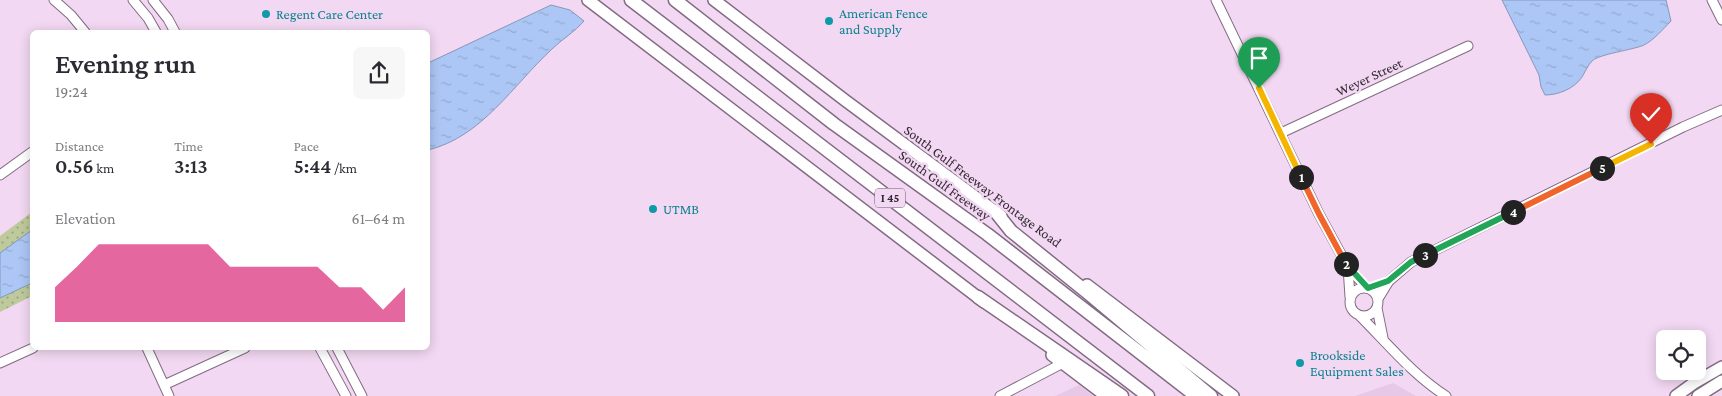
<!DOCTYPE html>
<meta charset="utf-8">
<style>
body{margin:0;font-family:"Crimson Pro",serif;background:#f7f7f7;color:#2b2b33;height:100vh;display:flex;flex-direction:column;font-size:19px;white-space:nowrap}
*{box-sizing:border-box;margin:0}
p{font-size:16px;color:#7c7c81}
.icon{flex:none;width:28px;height:28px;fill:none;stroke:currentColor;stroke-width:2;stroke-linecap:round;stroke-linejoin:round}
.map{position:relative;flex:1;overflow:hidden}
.panel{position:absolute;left:30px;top:30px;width:400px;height:320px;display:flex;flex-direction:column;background:#fff;border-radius:8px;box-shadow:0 2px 12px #0003}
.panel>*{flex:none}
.buttons{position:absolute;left:1656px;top:330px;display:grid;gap:10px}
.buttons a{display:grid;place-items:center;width:50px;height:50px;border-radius:8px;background:#fff;box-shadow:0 2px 12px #0003;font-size:25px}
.pin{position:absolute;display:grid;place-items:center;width:42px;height:42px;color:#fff;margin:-51px -21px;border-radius:50% 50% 50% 0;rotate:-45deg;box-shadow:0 0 5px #0007}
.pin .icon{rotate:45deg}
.km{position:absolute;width:25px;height:25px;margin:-12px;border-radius:50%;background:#222;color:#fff;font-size:14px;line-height:25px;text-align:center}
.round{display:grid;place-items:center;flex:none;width:52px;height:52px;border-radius:8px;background:#f7f7f7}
.headline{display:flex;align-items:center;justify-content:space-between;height:85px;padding:0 25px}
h1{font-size:28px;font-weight:600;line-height:38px}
.stats{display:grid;grid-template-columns:repeat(3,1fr);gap:8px;height:85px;padding:5px 25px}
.stats div{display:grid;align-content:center}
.stats b{font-size:21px;font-weight:600}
.stats small{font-size:14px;font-weight:400}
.stats p{font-size:14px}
.chart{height:140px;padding:10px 25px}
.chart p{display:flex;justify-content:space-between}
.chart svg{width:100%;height:90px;margin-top:5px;fill:#db2777;opacity:.7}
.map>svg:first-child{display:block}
.built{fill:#e7c8e7}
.green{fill:url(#green-dots)}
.water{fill:url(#water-ripples);stroke:#8797ba}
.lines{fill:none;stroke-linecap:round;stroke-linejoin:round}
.minor-casing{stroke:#826b82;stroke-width:11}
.major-casing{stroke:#826b82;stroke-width:14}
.highway-casing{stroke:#826b82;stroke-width:15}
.minor{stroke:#fff;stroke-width:9}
.major{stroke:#fff;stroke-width:11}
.highway{stroke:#fff;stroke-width:12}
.split-1-casing{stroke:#fff;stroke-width:10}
.split-2-casing{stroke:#fff;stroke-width:10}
.split-3-casing{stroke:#fff;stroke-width:10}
.split-4-casing{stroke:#fff;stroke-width:10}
.split-5-casing{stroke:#fff;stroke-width:10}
.split-6-casing{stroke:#fff;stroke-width:10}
.split-1{stroke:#f5b400;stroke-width:6}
.split-2{stroke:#f0652b;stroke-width:6}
.split-3{stroke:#22a559;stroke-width:6}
.split-4{stroke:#22a559;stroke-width:6}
.split-5{stroke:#f0652b;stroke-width:6}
.split-6{stroke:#f5b400;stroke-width:6}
.culture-dot{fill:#0f9aa8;stroke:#f2d8f2;stroke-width:2}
.labels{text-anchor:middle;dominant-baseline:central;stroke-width:5;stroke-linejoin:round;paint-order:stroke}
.shield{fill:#f2d8f2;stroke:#6c5d6c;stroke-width:1}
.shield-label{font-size:12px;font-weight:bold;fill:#322832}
.culture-label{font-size:14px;fill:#0d838f;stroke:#f2d8f2;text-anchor:start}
.street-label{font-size:14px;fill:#322832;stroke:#f2d8f2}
</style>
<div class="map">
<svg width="1722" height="396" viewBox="0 0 1722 396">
<defs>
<pattern id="green-dots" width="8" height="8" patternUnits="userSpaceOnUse" patternTransform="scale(1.25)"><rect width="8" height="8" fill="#beca9c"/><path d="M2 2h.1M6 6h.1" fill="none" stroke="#9ba480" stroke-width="1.8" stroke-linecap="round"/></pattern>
<pattern id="water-ripples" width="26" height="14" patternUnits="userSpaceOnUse" patternTransform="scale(1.25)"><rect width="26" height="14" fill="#acc7f5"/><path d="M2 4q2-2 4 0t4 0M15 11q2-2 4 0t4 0" fill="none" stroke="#94abd2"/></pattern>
</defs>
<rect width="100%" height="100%" fill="#f2d8f2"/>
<path class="built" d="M 1393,383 L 1416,396 L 1355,396 Z
M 1079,385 L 1093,396 L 1055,396 Z"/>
<path class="green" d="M 32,212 L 32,296 L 0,312 L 0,236 Z"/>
<path class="water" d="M 1502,0 L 1666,0 L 1671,21 C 1663,29 1654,40 1644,45 C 1633,50 1599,54 1592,61 C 1588,65 1585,72 1582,77 C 1574,89 1558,95 1545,95 L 1541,87 L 1539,75 Z
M 551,5 L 570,10 L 584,21 C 575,32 562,39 552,49 C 513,85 482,137 428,150 L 428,63 Z
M 32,230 L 32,283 L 0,298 L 0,253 Z"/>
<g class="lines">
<g class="minor-casing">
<path id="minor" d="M 54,0 L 71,15 L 85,32
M 133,0 L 148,18 L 156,32
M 153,0 L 168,19 L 175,32
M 1216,0 L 1319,214 L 1348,267 L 1366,287
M 1712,0 L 1722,20
M 1281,133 L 1468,46
M 0,175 L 32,152
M 1348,267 L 1350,297
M1350 302a14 14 0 1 1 28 0a14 14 0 1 1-28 0Z
M 1378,299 L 1389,281 L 1411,262 L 1683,127 L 1722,110
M 1377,308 L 1383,338
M 1360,316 C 1388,344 1412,374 1446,396
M 147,348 L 169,396
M 320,348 L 346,396
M 337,348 L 362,396
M 0,363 L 33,348
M 164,385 L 245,348
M 1000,396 L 1063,363"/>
</g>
<g class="major-casing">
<path id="major" d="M 588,0 L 984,302
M 714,0 L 846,101 L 1001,216
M 1087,285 L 1233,396
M 1052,355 L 1106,396
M 1676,396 L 1694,383 L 1722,367
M 1698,396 L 1722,381"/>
</g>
<g class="highway-casing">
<path id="highway" d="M 631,0 L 1148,396
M 675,0 L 834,124 L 987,234 L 1196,396
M 995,211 L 1011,231 L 1088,293 L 1211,396
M 978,297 L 1122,396"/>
</g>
<use href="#minor" class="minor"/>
<use href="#major" class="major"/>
<use href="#highway" class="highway"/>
</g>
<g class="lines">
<g class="split-1-casing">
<path id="split-1" d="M 1259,88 L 1301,177"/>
</g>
<g class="split-2-casing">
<path id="split-2" d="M 1301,177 L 1319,214 L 1346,264"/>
</g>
<g class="split-3-casing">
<path id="split-3" d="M 1346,264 L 1368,288 L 1388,281 L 1411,262 L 1425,255"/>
</g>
<g class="split-4-casing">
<path id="split-4" d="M 1425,255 L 1513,212"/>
</g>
<g class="split-5-casing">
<path id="split-5" d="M 1513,212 L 1602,168"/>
</g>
<g class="split-6-casing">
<path id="split-6" d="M 1602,168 L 1651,144"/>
</g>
<use href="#split-1" class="split-1"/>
<use href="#split-2" class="split-2"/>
<use href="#split-3" class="split-3"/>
<use href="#split-4" class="split-4"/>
<use href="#split-5" class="split-5"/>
<use href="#split-6" class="split-6"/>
</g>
<g class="culture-dot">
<circle cx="266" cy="14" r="5"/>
<circle cx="829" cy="21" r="5"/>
<circle cx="653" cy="209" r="5"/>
<circle cx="1300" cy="363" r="5"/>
</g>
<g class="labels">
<rect class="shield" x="875" y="188.5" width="30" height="19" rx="4"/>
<g class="shield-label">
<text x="890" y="198">I 45</text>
</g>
<g class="culture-label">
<text x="839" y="13">American Fence<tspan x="839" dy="16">and Supply</tspan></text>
<text x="276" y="14">Regent Care Center</text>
<text x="663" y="209">UTMB</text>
<text x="1310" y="355">Brookside<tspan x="1310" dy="16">Equipment Sales</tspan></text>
</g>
<g class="street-label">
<text transform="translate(1369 77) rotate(-25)">Weyer Street</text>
<text transform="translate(945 185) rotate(36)">South Gulf Freeway</text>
<text transform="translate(983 186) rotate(37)">South Gulf Freeway Frontage Road</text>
</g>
</g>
</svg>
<div class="buttons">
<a><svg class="icon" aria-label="locate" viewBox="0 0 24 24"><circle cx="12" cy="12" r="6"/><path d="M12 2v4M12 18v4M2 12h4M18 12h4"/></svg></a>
</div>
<div class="pin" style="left:1259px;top:88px;background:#1e9e55"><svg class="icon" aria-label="arrive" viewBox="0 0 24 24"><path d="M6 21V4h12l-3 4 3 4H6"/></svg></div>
<div class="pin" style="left:1651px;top:144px;background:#d93025"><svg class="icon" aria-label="check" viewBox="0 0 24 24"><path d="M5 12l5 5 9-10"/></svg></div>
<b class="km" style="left:1301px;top:177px">1</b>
<b class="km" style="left:1346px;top:264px">2</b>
<b class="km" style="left:1425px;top:255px">3</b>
<b class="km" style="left:1513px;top:212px">4</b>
<b class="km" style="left:1602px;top:168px">5</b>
<section class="panel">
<div class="headline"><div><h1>Evening run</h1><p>19:24</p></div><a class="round"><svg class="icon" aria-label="share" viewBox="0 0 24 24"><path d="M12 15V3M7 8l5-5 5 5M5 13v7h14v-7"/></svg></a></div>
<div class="stats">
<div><p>Distance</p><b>0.56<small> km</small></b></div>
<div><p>Time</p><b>3:13</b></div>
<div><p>Pace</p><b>5:44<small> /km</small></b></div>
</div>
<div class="chart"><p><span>Elevation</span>61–64 m</p>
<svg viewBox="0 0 160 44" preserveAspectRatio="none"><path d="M0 44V27L10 17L20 6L30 6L40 6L50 6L60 6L70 6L80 17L90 17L100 17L110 17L120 17L130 27L140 27L150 38L160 27V44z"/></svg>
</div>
</section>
</div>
